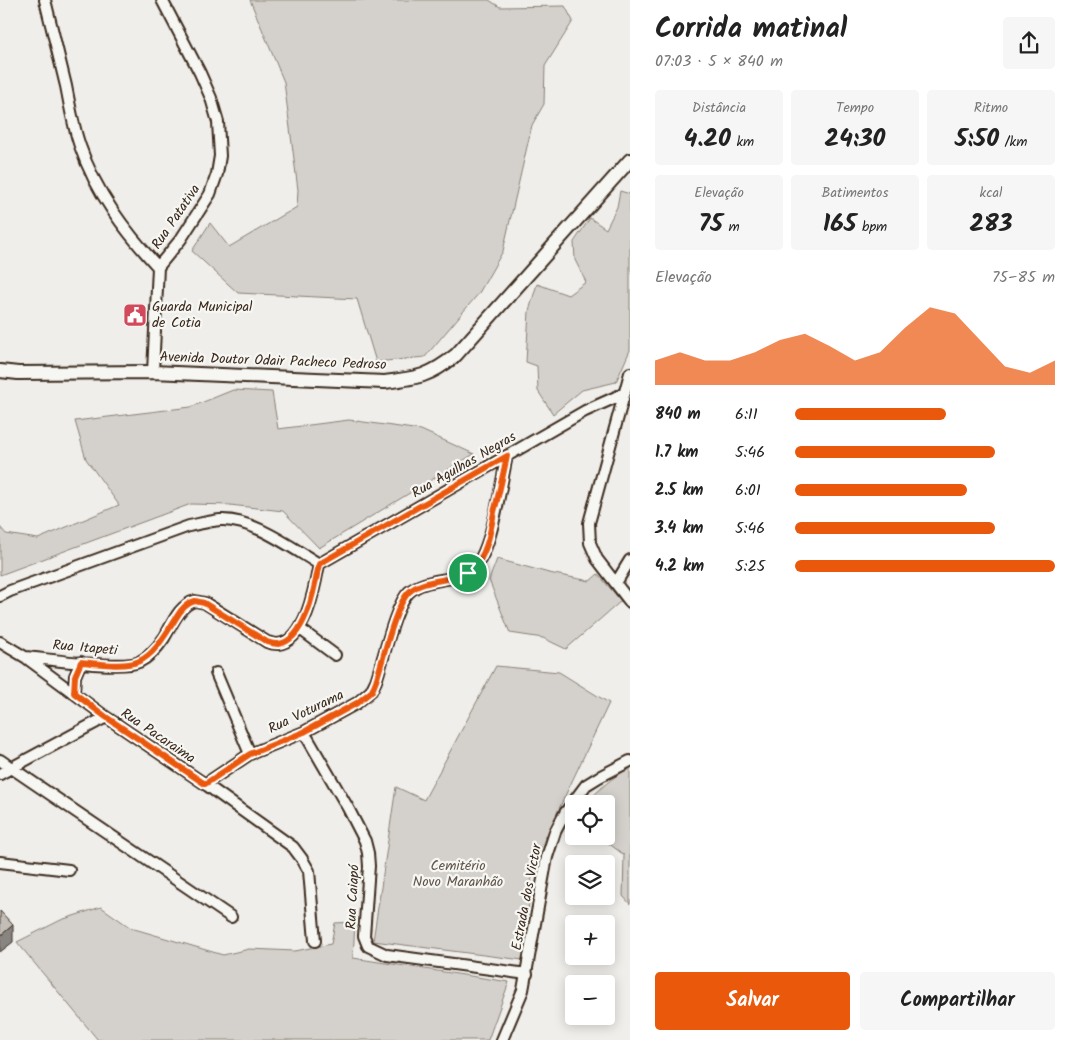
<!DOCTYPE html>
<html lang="pt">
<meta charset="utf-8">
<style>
body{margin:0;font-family:Kalam,sans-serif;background:#f6f6f6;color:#222;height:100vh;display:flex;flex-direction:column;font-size:19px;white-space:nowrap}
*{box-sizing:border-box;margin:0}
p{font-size:16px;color:#767676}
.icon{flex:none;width:28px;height:28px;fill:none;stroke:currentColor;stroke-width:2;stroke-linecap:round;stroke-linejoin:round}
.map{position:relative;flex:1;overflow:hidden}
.panel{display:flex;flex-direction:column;background:#fff;width:450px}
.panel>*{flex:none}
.fabs{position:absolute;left:565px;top:795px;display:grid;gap:10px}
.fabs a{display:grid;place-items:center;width:50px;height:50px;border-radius:5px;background:#fff;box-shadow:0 2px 12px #0003;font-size:25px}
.pin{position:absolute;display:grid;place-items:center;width:42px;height:42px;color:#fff;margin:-21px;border:2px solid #fff;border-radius:50%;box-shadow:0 1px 5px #0007}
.round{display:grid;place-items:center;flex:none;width:52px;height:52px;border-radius:5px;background:#f6f6f6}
.summary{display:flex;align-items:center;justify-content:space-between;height:85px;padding:0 25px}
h1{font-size:28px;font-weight:700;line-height:38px}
.stats{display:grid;grid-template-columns:repeat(3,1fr);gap:8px;height:85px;padding:5px 25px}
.stats div{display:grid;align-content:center;border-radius:5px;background:#f6f6f6;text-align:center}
.stats b{font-size:25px;font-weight:700}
.stats small{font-size:14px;font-weight:400}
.stats p{font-size:14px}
.chart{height:140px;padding:10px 25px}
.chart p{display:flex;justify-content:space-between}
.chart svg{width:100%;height:90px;margin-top:5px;fill:#ea580c;opacity:.7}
.cta{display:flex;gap:10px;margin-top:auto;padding:10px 25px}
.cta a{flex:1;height:58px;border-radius:5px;background:#ea580c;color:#fff;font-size:20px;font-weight:700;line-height:58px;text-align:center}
.cta a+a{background:#f6f6f6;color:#222}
ul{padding:0 25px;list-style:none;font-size:16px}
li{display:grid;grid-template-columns:80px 60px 1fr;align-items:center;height:38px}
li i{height:12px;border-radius:6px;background:#ea580c}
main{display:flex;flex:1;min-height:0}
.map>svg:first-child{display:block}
.green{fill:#d4d1cc;stroke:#887e75}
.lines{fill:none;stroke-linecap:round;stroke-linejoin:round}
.minor-casing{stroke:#3b2a1e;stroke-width:14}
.major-casing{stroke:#3b2a1e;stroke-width:16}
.minor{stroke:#f6f6f2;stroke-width:10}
.major{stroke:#f6f6f2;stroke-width:12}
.shaded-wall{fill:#888480;stroke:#3b2a1e}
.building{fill:#c2bdb7;stroke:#3b2a1e}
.route-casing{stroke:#fff;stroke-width:10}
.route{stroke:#ea580c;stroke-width:6}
.labels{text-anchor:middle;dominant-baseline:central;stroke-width:4.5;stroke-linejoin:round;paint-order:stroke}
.street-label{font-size:14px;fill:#3b2a1e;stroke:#f6f6f2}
.poi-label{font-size:14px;fill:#3b2a1e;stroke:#f6f6f2;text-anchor:start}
.park-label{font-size:14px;fill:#61544a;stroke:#f6f6f2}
</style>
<main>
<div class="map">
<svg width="630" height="1040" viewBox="0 0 630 1040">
<rect width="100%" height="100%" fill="#efeeea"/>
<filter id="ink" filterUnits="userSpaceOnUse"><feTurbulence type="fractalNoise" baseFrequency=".02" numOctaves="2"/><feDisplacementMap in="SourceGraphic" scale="10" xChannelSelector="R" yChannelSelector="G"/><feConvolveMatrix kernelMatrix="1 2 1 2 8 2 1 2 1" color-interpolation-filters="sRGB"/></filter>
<g filter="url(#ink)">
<path class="green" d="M 250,0 L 489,0 L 500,7 L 565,6 L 573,21 L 545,66 L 544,104 L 532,125 L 503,251 L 479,293 L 425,357 L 376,362 L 357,299 L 238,293 L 192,251 L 210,223 L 229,247 L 297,207 L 298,190 L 284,82 Z
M 620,191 L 630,194 L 630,350 L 616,382 L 582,390 L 553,414 L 538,391 L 537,366 L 526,362 L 529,311 L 537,284 L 568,295 L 586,282 L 575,260 L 574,242 L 590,218 L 606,229 L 617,207 Z
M 233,390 L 272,392 L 278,429 L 349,420 L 421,430 L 474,454 L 319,548 L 283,511 L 230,505 L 191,504 L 0,575 L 0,527 L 6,534 L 38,539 L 119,505 L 86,459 L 75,421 L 191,407 Z
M 497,559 L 549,573 L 590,581 L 598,574 L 621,601 L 566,649 L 543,638 L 510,633 L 489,580 Z
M 496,666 L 559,672 L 609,703 L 539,851 L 531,882 L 523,960 L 373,941 L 396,787 L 424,800 Z
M 630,768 L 630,904 L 623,896 L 624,855 L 599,836 L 606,836 L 606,804 L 586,804 C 598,790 613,776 630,768 Z
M 101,907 L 131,928 L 223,955 L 249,949 L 295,951 L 331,944 L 335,923 L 355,922 L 353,958 L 509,982 L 488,1040 L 98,1040 L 17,942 L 61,920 Z"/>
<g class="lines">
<g class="minor-casing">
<path id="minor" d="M 45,0 C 52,29 59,57 66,86 C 70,106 73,126 80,146 C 96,193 125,231 158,267
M 153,372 L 158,267 L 181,239 L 210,194 L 217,174 L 220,156 L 218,122 L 211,98 L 200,73 L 162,0
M 630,373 L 589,523 L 590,543 L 597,559 L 630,602
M 319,564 L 585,411 L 625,393
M 616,583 L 630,560
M 0,596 L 10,591 L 189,526 C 199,524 210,521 220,520 C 252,518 292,548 319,564
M 300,629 L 335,655
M 0,642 L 25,657 L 106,717 L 205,784 L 293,847 L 302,859 L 309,871 L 315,941
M 25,657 C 48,659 122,670 139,662 C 149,657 158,647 164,638 C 172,625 179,605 195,601 L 205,603 L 267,642 C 270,643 275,644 278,644 C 306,641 315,586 319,564
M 216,673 L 250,754
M 74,693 L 75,676 L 81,662
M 304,732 L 348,808 L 365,841 L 368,853 L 369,866 L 364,936 L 368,946 L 387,955 L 527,974
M 0,760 L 231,917
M 0,774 L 106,717
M 205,784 L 250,754 L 304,732 L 357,703 L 371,691 L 376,681 C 383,661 395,605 409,592 C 428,575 462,585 478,563 C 493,542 501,483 507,456
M 0,862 L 69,870
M 502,1040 L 523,990 L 547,857 L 555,832 L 565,813 L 586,785 L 599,777 L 630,761"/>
</g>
<g class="major-casing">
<path id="major" d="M 0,371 L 18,373 L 153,372 L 384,382 C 417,378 429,377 456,355 L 630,160"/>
</g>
<use href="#minor" class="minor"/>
<use href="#major" class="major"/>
</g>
<path class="shaded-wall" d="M 13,925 L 13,942 L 0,952 L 0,936 Z"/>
<path class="building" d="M 0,911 L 13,925 L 0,936 Z"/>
</g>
<g class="lines" filter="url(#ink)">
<g class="route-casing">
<path id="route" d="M 507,456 C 503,475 499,494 494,512 C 491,529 488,548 478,563 C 462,585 428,575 409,592 C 395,605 383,661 376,681 L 372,691 L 357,703 L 304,732 L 250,754 L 205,784 L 106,717 L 74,693 L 75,676 L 81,662 C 139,668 145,669 176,618 C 180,611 186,603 195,601 L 204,603 L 267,642 C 270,643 275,644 278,644 C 306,641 315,586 319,564 Z"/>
</g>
<use href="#route" class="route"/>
</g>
<defs>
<g id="civic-square" transform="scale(1.25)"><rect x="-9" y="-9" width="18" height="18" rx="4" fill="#d1495b" stroke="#f6f6f2"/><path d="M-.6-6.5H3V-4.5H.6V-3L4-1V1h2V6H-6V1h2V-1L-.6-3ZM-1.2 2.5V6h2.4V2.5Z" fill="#fff"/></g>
</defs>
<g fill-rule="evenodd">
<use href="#civic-square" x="135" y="315"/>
</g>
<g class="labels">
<g class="street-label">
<text transform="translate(176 217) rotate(-56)">Rua Patativa</text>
<text transform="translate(273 361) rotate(2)">Avenida Doutor Odair Pacheco Pedroso</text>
<text transform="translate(464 465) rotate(-30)">Rua Agulhas Negras</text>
<text transform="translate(85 648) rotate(5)">Rua Itapeti</text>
<text transform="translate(306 712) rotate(-26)">Rua Voturama</text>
<text transform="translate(158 736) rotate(34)">Rua Pacaraima</text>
<text transform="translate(353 897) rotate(-87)">Rua Caiapó</text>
<text transform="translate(527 897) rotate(-79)">Estrada dos Victor</text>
</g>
<g class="poi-label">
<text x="152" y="307">Guarda Municipal<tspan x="152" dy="16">de Cotia</tspan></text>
</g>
<g class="park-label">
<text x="458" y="866">Cemitério<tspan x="458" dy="16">Novo Maranhão</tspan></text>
</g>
</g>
</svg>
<div class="fabs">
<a><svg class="icon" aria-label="locate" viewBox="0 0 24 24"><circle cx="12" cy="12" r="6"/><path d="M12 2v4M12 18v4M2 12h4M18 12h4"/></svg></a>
<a><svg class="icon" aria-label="layers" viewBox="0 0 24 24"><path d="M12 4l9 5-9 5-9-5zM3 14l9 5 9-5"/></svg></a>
<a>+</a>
<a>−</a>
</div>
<div class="pin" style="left:468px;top:573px;background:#1e9e55"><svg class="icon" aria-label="arrive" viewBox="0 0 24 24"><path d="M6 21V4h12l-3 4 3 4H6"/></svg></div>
</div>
<section class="panel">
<div class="summary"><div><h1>Corrida matinal</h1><p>07:03 · 5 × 840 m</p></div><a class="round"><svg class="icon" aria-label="share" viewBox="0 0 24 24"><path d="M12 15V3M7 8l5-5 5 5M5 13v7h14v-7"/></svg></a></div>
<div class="stats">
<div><p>Distância</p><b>4.20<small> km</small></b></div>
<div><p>Tempo</p><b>24:30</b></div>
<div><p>Ritmo</p><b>5:50<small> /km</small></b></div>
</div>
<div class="stats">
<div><p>Elevação</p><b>75<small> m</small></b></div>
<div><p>Batimentos</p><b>165<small> bpm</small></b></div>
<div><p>kcal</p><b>283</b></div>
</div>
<div class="chart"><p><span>Elevação</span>75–85 m</p>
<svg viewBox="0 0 160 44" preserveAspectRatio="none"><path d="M0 44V32L10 28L20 32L30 32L40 28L50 22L60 19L70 25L80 32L90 28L100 16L110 6L120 9L130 22L140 35L150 38L160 32V44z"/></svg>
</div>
<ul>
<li><b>840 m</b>6:11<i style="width:58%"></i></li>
<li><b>1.7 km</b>5:46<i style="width:77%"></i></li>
<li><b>2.5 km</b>6:01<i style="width:66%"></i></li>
<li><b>3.4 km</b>5:46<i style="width:77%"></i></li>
<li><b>4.2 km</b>5:25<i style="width:100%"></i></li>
</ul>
<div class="cta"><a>Salvar</a><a>Compartilhar</a></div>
</section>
</main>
